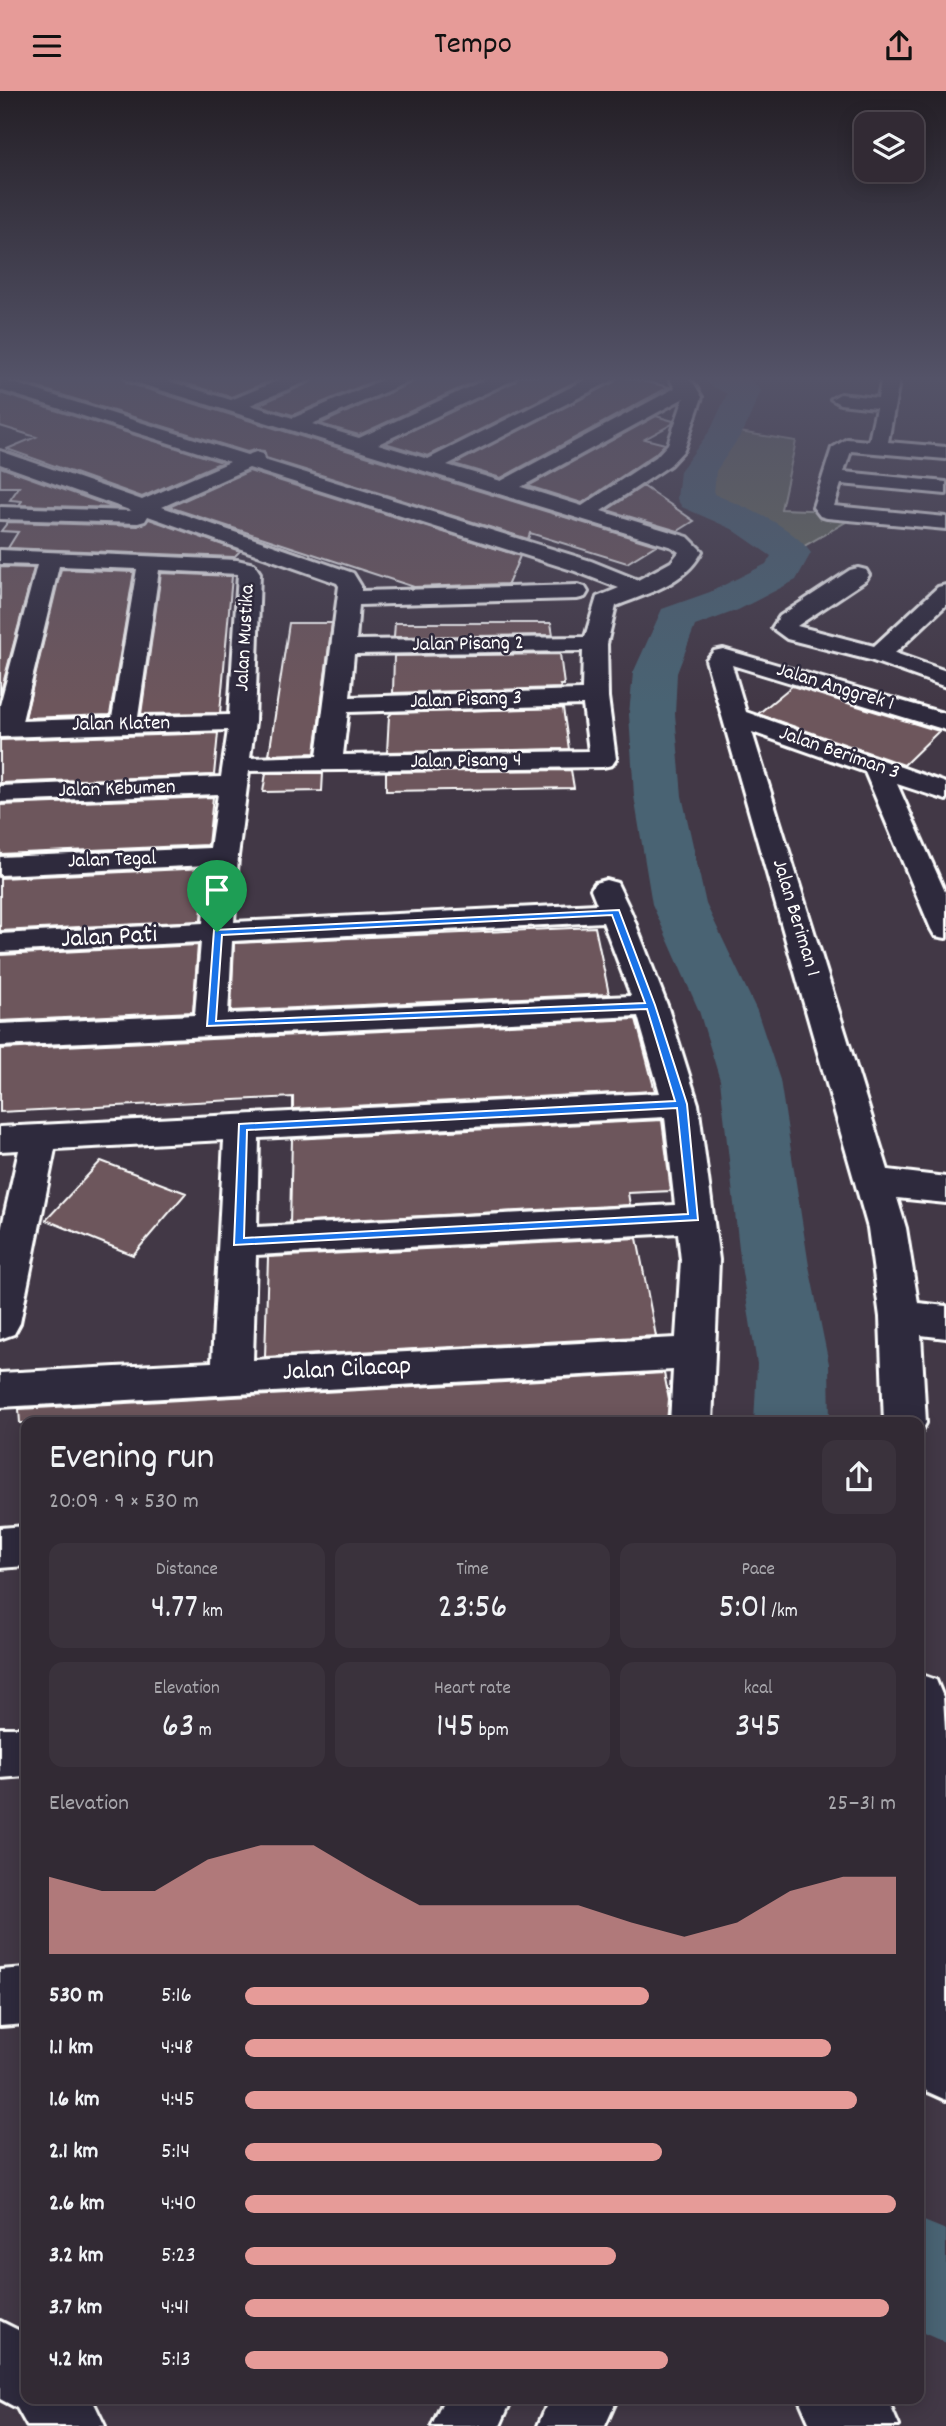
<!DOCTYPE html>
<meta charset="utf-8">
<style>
body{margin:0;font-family:Dekko,sans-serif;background:#3a323c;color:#f1f3f6;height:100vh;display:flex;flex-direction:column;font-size:26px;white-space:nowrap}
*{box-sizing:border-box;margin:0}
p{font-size:23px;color:#a8a7ac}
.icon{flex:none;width:38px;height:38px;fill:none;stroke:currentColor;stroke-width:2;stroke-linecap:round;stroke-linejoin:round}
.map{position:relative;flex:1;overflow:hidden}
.details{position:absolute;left:21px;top:1326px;width:903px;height:987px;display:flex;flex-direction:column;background:#322a34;border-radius:14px;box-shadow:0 4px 18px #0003,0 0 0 2px #4d464f}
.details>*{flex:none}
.buttons{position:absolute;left:854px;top:21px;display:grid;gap:14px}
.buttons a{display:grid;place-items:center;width:70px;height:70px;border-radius:14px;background:#322a34;box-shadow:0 4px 18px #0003,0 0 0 2px #4d464f;font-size:35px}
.pin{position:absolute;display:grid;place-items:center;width:60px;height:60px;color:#fff;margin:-72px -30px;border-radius:50% 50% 50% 0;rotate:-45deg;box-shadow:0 0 7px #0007}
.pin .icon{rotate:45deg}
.round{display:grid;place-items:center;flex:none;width:74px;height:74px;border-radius:14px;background:#3a323c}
.head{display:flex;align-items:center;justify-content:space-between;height:119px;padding:0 28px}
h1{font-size:38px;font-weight:600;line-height:52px}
.figures{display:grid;grid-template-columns:repeat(3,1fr);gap:10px;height:119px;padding:7px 28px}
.figures div{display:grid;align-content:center;border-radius:14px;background:#3a323c;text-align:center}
.figures b{font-size:35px;font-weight:600}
.figures small{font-size:19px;font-weight:400}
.figures p{font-size:19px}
.chart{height:196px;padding:14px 28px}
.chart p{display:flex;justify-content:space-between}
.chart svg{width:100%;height:126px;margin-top:7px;fill:#e69b98;opacity:.7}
ul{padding:0 28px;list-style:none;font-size:23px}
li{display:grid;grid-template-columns:112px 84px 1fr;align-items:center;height:52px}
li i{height:18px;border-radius:9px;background:#e69b98}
header{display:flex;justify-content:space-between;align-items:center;height:91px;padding:0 28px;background:#e69b98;color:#111;font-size:32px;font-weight:600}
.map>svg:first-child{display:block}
.green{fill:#666c5f;stroke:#b2b6af;stroke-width:2}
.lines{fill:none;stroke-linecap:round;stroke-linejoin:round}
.river{fill:#4a6373;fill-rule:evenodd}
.building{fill:#6d575c;stroke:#fff;stroke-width:2}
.minor-casing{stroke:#fff;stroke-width:6}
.minor{fill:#2f2a3d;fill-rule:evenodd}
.route{fill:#1a73e8;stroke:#fff;stroke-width:2;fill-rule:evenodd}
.labels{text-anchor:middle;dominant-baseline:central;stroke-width:5;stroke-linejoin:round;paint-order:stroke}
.far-street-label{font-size:21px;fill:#fff;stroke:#2f2a3d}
.street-label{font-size:26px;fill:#fff;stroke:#2f2a3d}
</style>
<header><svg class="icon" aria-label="menu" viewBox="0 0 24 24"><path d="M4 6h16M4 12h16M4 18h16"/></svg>Tempo<svg class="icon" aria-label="share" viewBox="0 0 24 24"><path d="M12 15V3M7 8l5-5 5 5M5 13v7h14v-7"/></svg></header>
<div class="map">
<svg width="946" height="2335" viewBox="0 0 946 2335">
<rect width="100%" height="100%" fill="#423846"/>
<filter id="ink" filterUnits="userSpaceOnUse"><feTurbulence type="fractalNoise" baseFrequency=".0143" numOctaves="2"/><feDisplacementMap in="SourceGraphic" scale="14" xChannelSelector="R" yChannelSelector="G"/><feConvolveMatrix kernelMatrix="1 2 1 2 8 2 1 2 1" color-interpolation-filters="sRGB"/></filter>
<g filter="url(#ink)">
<path class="green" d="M 727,339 L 796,350 L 781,418 L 863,421 L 792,462 L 745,430 L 695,408 L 698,380 Z"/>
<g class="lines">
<path class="river" d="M 702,285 C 723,285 748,280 761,300 L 744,339 L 716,380 L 714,403 C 744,416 792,434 811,462 L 796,489 L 738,519 L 695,535 L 677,582 L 675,623 L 682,705 L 706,813 L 757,920 L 780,989 L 809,1175 L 829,1273 L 830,1332 L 754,1332 L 757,1273 L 741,1175 L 720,989 L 699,920 L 652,813 L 634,705 L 629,623 L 633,582 L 662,518 L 710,501 L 766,473 L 771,465 L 732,438 L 682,416 L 677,408 L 680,380 L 711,338 L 727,303 L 707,292 Z
M 919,2128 L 946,2139 L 946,2252 L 919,2240 Z"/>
</g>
<path class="building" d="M 0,285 L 122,285 L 127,292 L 656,454 L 627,472 L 530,442 L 528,448 L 266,367 L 264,360 L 255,359 L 247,361 Z
M 161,285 L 282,285 L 231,306 Z
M 316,285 L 385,285 L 293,324 L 258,314 L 311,291 Z
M 418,285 L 487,285 L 359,344 L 320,333 L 413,291 Z
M 519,285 L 587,285 L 428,365 L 385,352 L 514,291 Z
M 619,285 L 669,296 L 501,387 L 454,373 L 614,291 Z
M 0,302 L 222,371 L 142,406 L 7,358 L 36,346 L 0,335 Z
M 656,325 L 673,330 L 672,333 L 645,348 L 665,353 L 655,363 L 582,412 L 528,395 Z
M 0,376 L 115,417 L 19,414 L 22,410 L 10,409 L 19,396 L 0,396 Z
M 249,380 L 520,465 L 508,493 L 414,496 L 169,416 Z
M 643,395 L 671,414 L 694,430 L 678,440 L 607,419 Z
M 149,428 L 240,460 L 234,466 L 8,457 L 18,441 L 1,440 L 8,431 L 138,435 Z
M 0,476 L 34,477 L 0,604 Z
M 61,478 L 134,481 L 110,624 L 25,627 Z
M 161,482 L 232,485 L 220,622 L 141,623 Z
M 289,532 L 332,532 L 315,662 L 269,664 Z
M 395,532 L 551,532 L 553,544 L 394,546 Z
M 560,563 L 564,594 L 560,594 L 561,597 L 393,602 L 394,565 Z
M 792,595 L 939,640 L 904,674 L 758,623 Z
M 563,617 L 569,658 L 387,661 L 389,625 L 392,622 Z
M 218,642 L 214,684 L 0,692 L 0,649 Z
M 571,679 L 574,697 L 386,700 L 386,681 Z
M 266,682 L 323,682 L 322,700 L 263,701 Z
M 213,706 L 208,754 L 0,763 L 0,714 Z
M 205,777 L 201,830 L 0,840 L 0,787 Z
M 595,836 L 609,903 L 231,920 L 234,852 Z
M 198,854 L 193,921 L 0,930 L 0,864 Z
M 636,928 L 655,1000 L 293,1018 L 293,1006 L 0,1021 L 0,958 Z
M 662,1029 L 671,1100 L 628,1102 L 630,1114 L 290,1132 L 292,1048 Z
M 101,1070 L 186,1102 L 133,1164 L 46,1129 Z
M 637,1147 L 656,1245 L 265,1266 L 268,1166 Z
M 664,1282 L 669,1308 L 667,1332 L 20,1332 L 19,1318 Z"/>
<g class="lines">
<g class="minor-casing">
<path id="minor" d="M 125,285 L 152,285 L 231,309 L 289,285 L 313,285 L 310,289 L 250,314 L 293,327 L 391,285 L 415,285 L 412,289 L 312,333 L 359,347 L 493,285 L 516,285 L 513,289 L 378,353 L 428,368 L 593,285 L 616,285 L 613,289 L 447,374 L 501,390 L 675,297 L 668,285 L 685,285 L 694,293 L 702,306 L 684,359 L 670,374 L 601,420 L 688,446 L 702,460 C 687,492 646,503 616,515 L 607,553 L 608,606 L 616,668 L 612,674 L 603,676 L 249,680 L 238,765 L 234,831 L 597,813 L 591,798 L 595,792 L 606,789 L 617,792 L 631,821 L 667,914 L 698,1013 L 719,1169 L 712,1332 L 670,1332 L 673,1279 L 0,1316 L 0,1282 L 212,1271 L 224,1049 L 55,1058 L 20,1232 L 14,1243 L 0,1248 L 0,1144 L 19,1059 L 0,1060 L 0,1036 L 660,1002 L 638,925 L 0,955 L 0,933 L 195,924 L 201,851 L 0,861 L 0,843 L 203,832 L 208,774 L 0,784 L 0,766 L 210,757 L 218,703 L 0,711 L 0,695 L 221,686 L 228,639 L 0,646 L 0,614 L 37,474 L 0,473 L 0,459 L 237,469 L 254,473 L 260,482 L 255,631 L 250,667 L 317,665 L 339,495 L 337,492 L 148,425 L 145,430 L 138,432 L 0,428 L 0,416 L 132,420 L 0,373 L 0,360 L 142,409 L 230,371 L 0,299 L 0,288 L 247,364 L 256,361 L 263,363 L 264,369 L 591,470 L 638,489 L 671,471 L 679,461 L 672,456 L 128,289 ZM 684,307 L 668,353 L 656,366 L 582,415 L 521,396 ZM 249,377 L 575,480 L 619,497 L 597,506 L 585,546 L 356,549 L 359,514 L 577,508 L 585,506 L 588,501 L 585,496 L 577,494 L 361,500 L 361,495 L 353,482 L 162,416 ZM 59,475 L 137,478 L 112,627 L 22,630 ZM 159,479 L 238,483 L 229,624 L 138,626 ZM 583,560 L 582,599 L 350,606 L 354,563 ZM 583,614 L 589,660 L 343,664 L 348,621 ZM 603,831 L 631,905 L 228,923 L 232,850 ZM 665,1026 L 675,1114 L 257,1136 L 259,1047 ZM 678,1142 L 681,1169 L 676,1247 L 253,1269 L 256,1164 Z
M 882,285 L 900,285 L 888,351 L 946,356 L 946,368 L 851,360 L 844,381 L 946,391 L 946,403 L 841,393 L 834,415 L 946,426 L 946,438 L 827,427 L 820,425 L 813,416 L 832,357 L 847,348 L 869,350 L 876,317 L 840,313 L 831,308 L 840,303 L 878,307 Z
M 858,477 L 866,479 L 869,484 L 866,489 L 797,535 L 874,555 L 938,496 L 946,494 L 946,514 L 895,562 L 946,580 L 946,596 L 870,569 L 787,548 L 772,537 L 780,525 L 850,479 Z
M 723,558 L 946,623 L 946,639 L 732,574 L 746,621 L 946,692 L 946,709 L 897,693 L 946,803 L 946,847 L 935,845 L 931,838 L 865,681 L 752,641 L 888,1079 L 946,1086 L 946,1112 L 897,1107 L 906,1137 L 918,1212 L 946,1215 L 946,1247 L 921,1244 L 926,1332 L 919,1345 L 919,1332 L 884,1332 L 880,1226 L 868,1137 L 706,569 L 714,560 Z
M 26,1435 L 26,1475 L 0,1477 L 0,1437 Z
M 919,1583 L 936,1589 L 943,1606 L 946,1657 L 946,2009 L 926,2000 L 919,1984 Z
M 0,1637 L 26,1637 L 26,1685 L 0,1687 Z
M 26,1877 L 26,1933 L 0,1935 L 0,1879 Z
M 0,2230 L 26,2243 L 26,2308 L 92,2308 L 105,2335 L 27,2335 L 17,2317 L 0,2308 Z
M 444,2308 L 512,2308 L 500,2335 L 432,2335 Z
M 549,2308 L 617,2308 L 605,2335 L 538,2335 Z
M 799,2308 L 885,2308 L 889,2312 L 899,2335 L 814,2335 L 809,2331 Z"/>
</g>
<use href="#minor" class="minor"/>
</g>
</g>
<linearGradient id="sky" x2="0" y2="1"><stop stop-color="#241f26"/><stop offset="0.47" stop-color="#545368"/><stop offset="1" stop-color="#545368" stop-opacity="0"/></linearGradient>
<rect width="946" height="612" fill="url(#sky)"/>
<path class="route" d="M 619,819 L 655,914 L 687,1013 L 698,1129 L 234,1154 L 239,1033 L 675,1010 L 647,918 L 207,935 L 214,839 ZM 612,824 L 645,912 L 216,930 L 222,844 ZM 677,1017 L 688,1123 L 244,1147 L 247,1039 Z"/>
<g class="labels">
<g class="far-street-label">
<text transform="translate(246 547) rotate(-87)">Jalan Mustika</text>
<text transform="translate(468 554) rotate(-1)">Jalan Pisang 2</text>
<text transform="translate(835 597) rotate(17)">Jalan Anggrek 1</text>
<text transform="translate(466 610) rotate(-2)">Jalan Pisang 3</text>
<text transform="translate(121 634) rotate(-1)">Jalan Klaten</text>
<text transform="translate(839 663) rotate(19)">Jalan Beriman 3</text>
<text transform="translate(466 671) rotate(-1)">Jalan Pisang 4</text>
<text transform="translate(117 699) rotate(-2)">Jalan Kebumen</text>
<text transform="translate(112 770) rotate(-2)">Jalan Tegal</text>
<text transform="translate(795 827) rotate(73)">Jalan Beriman 1</text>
</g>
<g class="street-label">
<text transform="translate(109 847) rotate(-3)">Jalan Pati</text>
<text transform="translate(347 1279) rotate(-3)">Jalan Cilacap</text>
</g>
</g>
</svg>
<div class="buttons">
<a><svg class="icon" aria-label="layers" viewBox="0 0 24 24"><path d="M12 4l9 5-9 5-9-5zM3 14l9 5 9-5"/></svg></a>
</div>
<div class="pin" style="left:217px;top:841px;background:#1e9e55"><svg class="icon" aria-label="arrive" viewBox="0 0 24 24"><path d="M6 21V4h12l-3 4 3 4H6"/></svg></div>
<section class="details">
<div class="head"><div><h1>Evening run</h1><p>20:09 · 9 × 530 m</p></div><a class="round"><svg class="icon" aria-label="share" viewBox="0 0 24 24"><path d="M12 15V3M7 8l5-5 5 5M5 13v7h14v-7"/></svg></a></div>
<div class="figures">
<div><p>Distance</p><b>4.77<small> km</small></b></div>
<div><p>Time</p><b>23:56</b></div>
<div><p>Pace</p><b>5:01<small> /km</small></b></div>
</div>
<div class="figures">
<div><p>Elevation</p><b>63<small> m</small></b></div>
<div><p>Heart rate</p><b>145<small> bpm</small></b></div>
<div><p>kcal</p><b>345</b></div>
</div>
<div class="chart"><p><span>Elevation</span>25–31 m</p>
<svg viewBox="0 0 160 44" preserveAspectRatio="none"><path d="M0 44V17L10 22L20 22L30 11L40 6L50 6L60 17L70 27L80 27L90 27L100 27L110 33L120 38L130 33L140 22L150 17L160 17V44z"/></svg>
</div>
<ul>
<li><b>530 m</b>5:16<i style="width:62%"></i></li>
<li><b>1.1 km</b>4:48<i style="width:90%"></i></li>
<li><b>1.6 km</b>4:45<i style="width:94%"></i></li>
<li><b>2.1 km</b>5:14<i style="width:64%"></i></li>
<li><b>2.6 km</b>4:40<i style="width:100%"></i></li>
<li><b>3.2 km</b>5:23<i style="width:57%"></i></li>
<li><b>3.7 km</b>4:41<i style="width:99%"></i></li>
<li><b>4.2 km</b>5:13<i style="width:65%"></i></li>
</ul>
</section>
</div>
